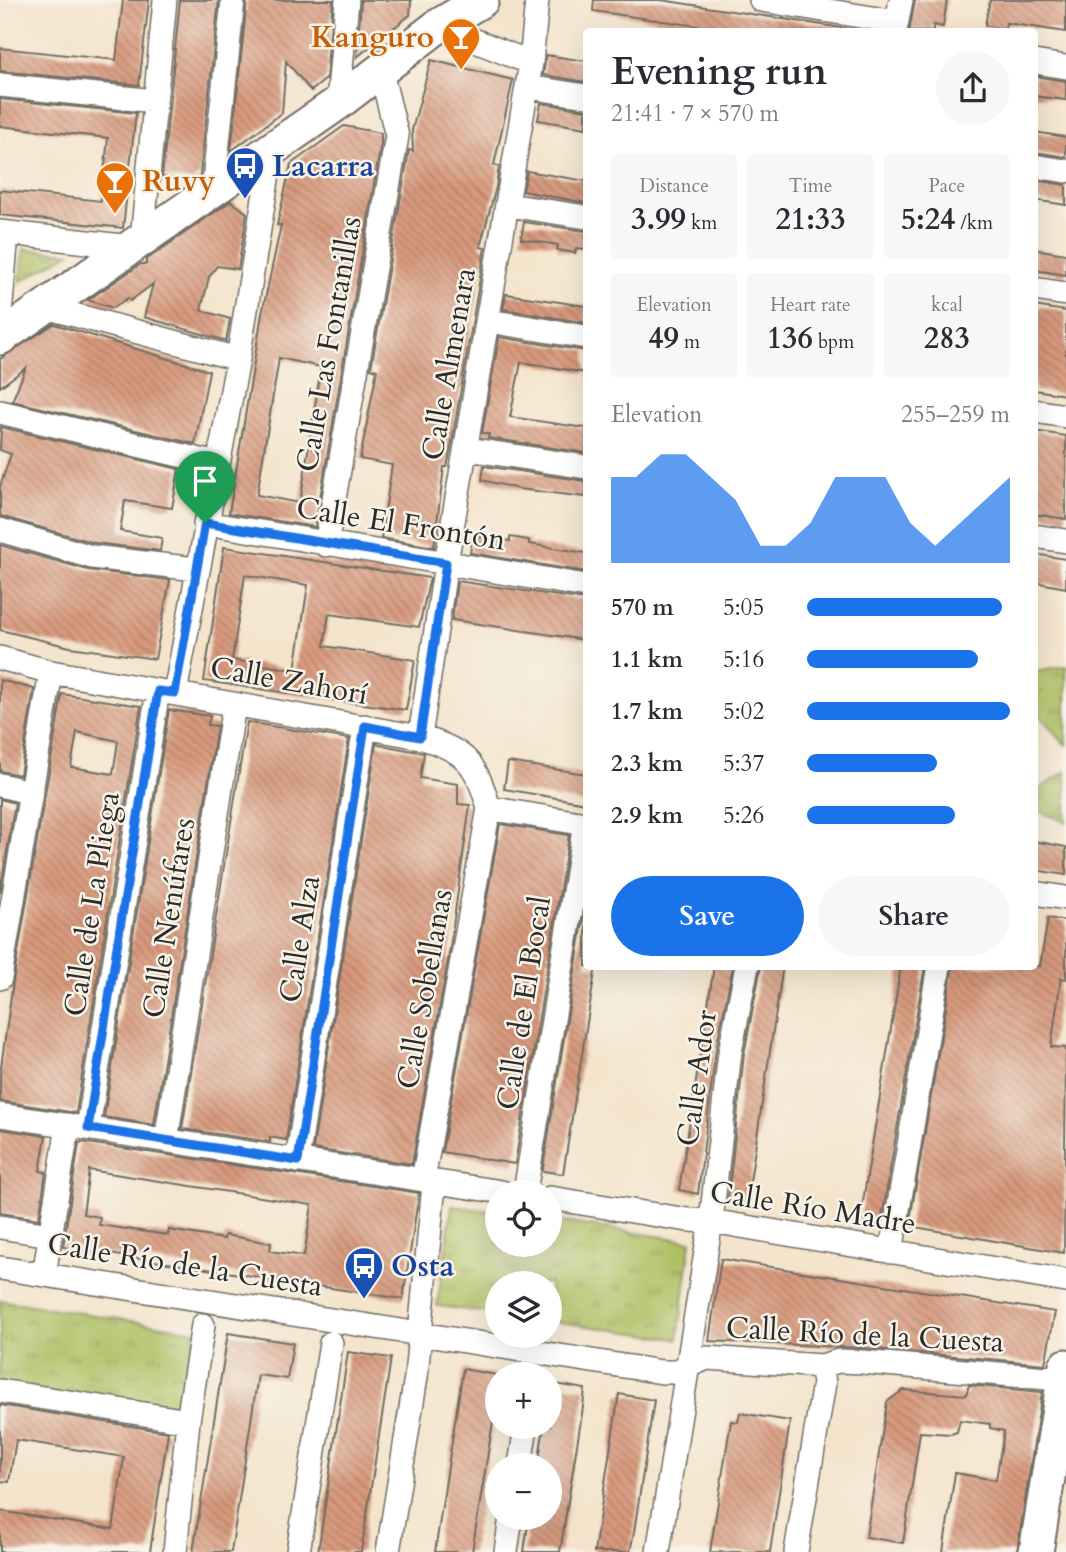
<!DOCTYPE html>
<meta charset="utf-8">
<style>
body{margin:0;font-family:Cardo,serif;background:#f7f7f7;color:#2b2b33;height:100vh;display:flex;flex-direction:column;font-size:26px;white-space:nowrap}
*{box-sizing:border-box;margin:0}
p{font-size:23px;color:#7c7c81}
.icon{flex:none;width:38px;height:38px;fill:none;stroke:currentColor;stroke-width:2;stroke-linecap:round;stroke-linejoin:round}
.map{position:relative;flex:1;overflow:hidden}
.side{position:absolute;left:583px;top:28px;width:455px;height:942px;display:flex;flex-direction:column;background:#fff;border-radius:7px;box-shadow:0 7px 28px #0002}
.side>*{flex:none}
.tools{position:absolute;left:485px;top:1180px;display:grid;gap:14px}
.tools a{display:grid;place-items:center;width:77px;height:77px;border-radius:50%;background:#fff;box-shadow:0 7px 28px #0002;font-size:35px}
.pin{position:absolute;display:grid;place-items:center;width:60px;height:60px;color:#fff;margin:-72px -30px;border-radius:50% 50% 50% 0;rotate:-45deg;box-shadow:0 0 7px #0007}
.pin .icon{rotate:45deg}
.round{display:grid;place-items:center;flex:none;width:74px;height:74px;border-radius:37px;background:#f7f7f7}
.summary{display:flex;align-items:center;justify-content:space-between;height:119px;padding:0 28px}
h1{font-size:38px;font-weight:600;line-height:52px}
.figures{display:grid;grid-template-columns:repeat(3,1fr);gap:10px;height:119px;padding:7px 28px}
.figures div{display:grid;align-content:center;border-radius:7px;background:#f7f7f7;text-align:center}
.figures b{font-size:30px;font-weight:600}
.figures small{font-size:19px;font-weight:400}
.figures p{font-size:19px}
.chart{height:196px;padding:14px 28px}
.chart p{display:flex;justify-content:space-between}
.chart svg{width:100%;height:126px;margin-top:7px;fill:#1a73e8;opacity:.7}
.action{display:flex;gap:14px;margin-top:auto;padding:14px 28px}
.action a{flex:1;height:80px;border-radius:42px;background:#1a73e8;color:#fff;font-size:28px;font-weight:600;line-height:80px;text-align:center}
.action a+a{background:#f7f7f7;color:#2b2b33}
ul{padding:0 28px;list-style:none;font-size:23px}
li{display:grid;grid-template-columns:112px 84px 1fr;align-items:center;height:52px}
li i{height:18px;border-radius:9px;background:#1a73e8}
.map>svg:first-child{display:block}
.grass{fill:url(#grass-tufts);stroke:#6c7546;stroke-width:2}
.building{fill:url(#building-back-hatch);fill-rule:evenodd}
.lines{fill:none;stroke-linecap:round;stroke-linejoin:round}
.street-casing{stroke:#716c63;stroke-width:26}
.secondary-casing{stroke:#716c63;stroke-width:37}
.street{stroke:#fff;stroke-width:23}
.secondary{stroke:#fff;stroke-width:33}
.route-casing{stroke:#fff;stroke-width:14}
.route{stroke:#1a73e8;stroke-width:9}
.labels{text-anchor:middle;dominant-baseline:central;stroke-width:5;stroke-linejoin:round;paint-order:stroke}
.food-label{font-size:30px;font-weight:bold;fill:#c56008;stroke:#f7f3e8;text-anchor:end}
.transit-label{font-size:30px;font-weight:bold;fill:#164399;stroke:#f7f3e8;text-anchor:start}
.street-label{font-size:30px;fill:#2b2b2b;stroke:#f7f3e8}
</style>
<div class="map">
<svg width="1066" height="1552" viewBox="0 0 1066 1552">
<defs>
<pattern id="grass-tufts" width="24" height="20" patternUnits="userSpaceOnUse" patternTransform="scale(1.75)"><rect width="24" height="20" fill="#aebf62"/><path d="M3 7l-1-3M5 7V3M7 7l1-3M15 17l-1-3M17 17v-4M19 17l1-3" fill="none" stroke="#8e9b51"/></pattern>
<pattern id="building-back-hatch" width="6" height="6" patternUnits="userSpaceOnUse" patternTransform="scale(1.75)"><rect width="6" height="6" fill="#d89a7e"/><path d="M-1 5l2 2M0 0l6 6M5-1l2 2" fill="none" stroke="#af7e67"/></pattern>
</defs>
<rect width="100%" height="100%" fill="#f7f3e8"/>
<filter id="ink" filterUnits="userSpaceOnUse"><feTurbulence type="fractalNoise" baseFrequency=".0143" numOctaves="2"/><feDisplacementMap in="SourceGraphic" scale="14" xChannelSelector="R" yChannelSelector="G"/><feConvolveMatrix kernelMatrix="1 2 1 2 8 2 1 2 1" color-interpolation-filters="sRGB"/></filter>
<filter id="wash" filterUnits="userSpaceOnUse"><feTurbulence type="fractalNoise" baseFrequency=".00686" numOctaves="4" result="noise"/><feDisplacementMap in="SourceGraphic" scale="28" xChannelSelector="R" yChannelSelector="G"/><feGaussianBlur stdDeviation="1.57" result="paint"/><feColorMatrix in="noise" values="0 0 0 0 0 0 0 0 0 0 0 0 0 0 0 0 0 1.4 0 .05"/><feComposite in="paint" operator="in"/></filter>
<g filter="url(#wash)">
<rect width="100%" height="100%" fill="#f4e4cc"/>
<path class="grass" d="M 24,249 L 70,253 L 20,282 Z
M 1066,666 L 1066,745 L 1034,709 L 1034,671 Z
M 1066,771 L 1066,822 L 1034,809 L 1034,793 Z
M 452,1206 L 497,1212 L 497,1244 L 550,1244 L 550,1220 L 691,1241 L 678,1339 L 550,1321 L 550,1283 L 497,1283 L 497,1314 L 437,1306 Z
M 0,1300 L 195,1331 L 185,1413 L 0,1385 Z"/>
<g id="blocks">
<path class="building" d="M 123,0 L 149,0 L 139,85 L 0,71 L 0,48 L 116,60 Z
M 180,0 L 219,0 L 200,175 L 192,181 L 162,177 Z
M 247,0 L 333,0 L 326,79 L 311,91 L 286,61 L 282,113 L 231,151 Z
M 361,0 L 411,0 L 410,15 L 357,57 Z
M 594,0 L 661,0 L 868,32 L 712,32 L 712,28 L 593,11 Z
M 915,0 L 947,0 L 943,27 L 933,25 L 933,32 L 909,32 Z
M 990,0 L 1066,0 L 1066,32 L 1006,23 L 1005,30 L 985,25 Z
M 546,55 L 586,61 L 586,82 L 543,75 Z
M 431,60 L 513,80 L 494,165 L 499,166 L 496,187 L 480,247 L 485,248 L 451,448 L 447,467 L 444,467 L 434,547 L 381,538 L 392,465 L 360,459 L 377,370 L 371,368 L 409,150 L 413,151 L 412,130 Z
M 1034,76 L 1066,81 L 1066,100 L 1034,96 Z
M 0,99 L 136,113 L 123,228 L 0,215 L 0,190 L 101,201 L 108,138 L 0,126 Z
M 541,103 L 586,110 L 586,128 L 538,120 Z
M 344,126 L 381,133 L 381,144 L 315,527 L 229,513 L 262,314 L 281,225 L 277,225 L 291,164 ZM 279,358 L 321,367 L 300,503 L 257,495 Z
M 1034,132 L 1066,137 L 1066,157 L 1034,152 Z
M 527,171 L 586,181 L 586,203 L 523,191 Z
M 1034,180 L 1066,185 L 1066,205 L 1034,200 Z
M 231,201 L 247,213 L 238,269 L 217,266 L 209,277 L 201,310 L 230,319 L 226,341 L 144,317 L 153,284 L 130,301 L 128,298 L 113,308 L 88,300 L 141,264 L 146,264 L 146,260 Z
M 524,222 L 586,231 L 586,249 L 576,248 L 575,253 L 557,250 L 558,245 L 521,239 Z
M 1034,249 L 1066,254 L 1066,275 L 1034,270 Z
M 506,294 L 586,306 L 586,323 L 503,309 Z
M 1034,306 L 1066,311 L 1066,395 L 1034,390 Z
M 54,324 L 209,371 L 195,444 L 12,401 L 26,368 L 0,387 L 0,359 Z
M 499,337 L 586,351 L 586,373 L 521,362 L 510,417 L 586,428 L 586,453 L 488,438 L 489,434 L 482,433 Z
M 1,427 L 179,469 L 172,508 L 125,501 L 120,531 L 162,538 L 160,551 L 95,543 L 0,516 L 0,486 L 11,454 L 0,450 Z
M 1034,431 L 1066,436 L 1066,519 L 1034,514 Z
M 484,466 L 586,481 L 586,497 L 519,489 L 482,480 Z
M 473,535 L 510,541 L 510,537 L 529,540 L 529,544 L 586,553 L 586,572 L 470,553 Z
M 0,545 L 88,570 L 170,580 L 155,659 L 70,647 L 0,630 Z
M 224,547 L 430,578 L 419,627 L 329,614 L 324,646 L 415,660 L 406,710 L 204,681 ZM 245,575 L 308,585 L 295,670 L 232,660 Z
M 1034,554 L 1066,559 L 1066,588 L 1034,582 Z
M 457,581 L 586,600 L 586,640 L 452,620 Z
M 0,680 L 34,689 L 20,775 L 0,771 Z
M 62,694 L 141,706 L 76,1113 L 0,1101 L 0,1074 L 13,982 ZM 77,732 L 118,741 L 113,774 L 71,767 Z
M 169,710 L 210,716 L 208,725 L 217,726 L 154,1125 L 104,1117 Z
M 247,722 L 349,739 L 286,1140 L 270,1137 L 270,1142 L 182,1129 Z
M 376,744 L 424,753 L 420,778 L 458,784 L 458,804 L 470,805 L 450,948 L 412,1164 L 313,1149 Z
M 508,762 L 586,774 L 586,803 L 504,789 Z
M 0,799 L 15,803 L 0,893 Z
M 500,824 L 569,835 L 515,1164 L 442,1152 Z
M 1034,841 L 1066,847 L 1066,875 L 1034,870 Z
M 586,903 L 586,966 L 596,966 L 563,1174 L 543,1171 L 543,1168 Z
M 1048,918 L 1066,921 L 1066,979 L 1061,978 L 1051,1047 L 1066,1048 L 1064,1253 L 909,1226 L 953,966 L 1040,966 Z
M 714,966 L 733,966 L 716,1049 L 698,1194 L 679,1190 Z
M 761,966 L 783,966 L 747,1201 L 728,1198 L 744,1054 Z
M 901,966 L 925,966 L 881,1223 L 860,1220 Z
M 0,1129 L 46,1136 L 40,1171 L 46,1172 L 39,1219 L 0,1213 Z
M 82,1142 L 419,1193 L 403,1299 L 63,1247 L 79,1143 ZM 89,1170 L 312,1205 L 304,1256 L 270,1251 L 271,1243 L 225,1235 L 224,1239 L 169,1230 L 168,1235 L 99,1225 L 100,1217 L 83,1214 Z
M 721,1259 L 1055,1312 L 1045,1364 L 863,1348 L 709,1341 Z
M 228,1333 L 293,1343 L 287,1379 L 258,1375 L 231,1552 L 193,1552 Z
M 348,1352 L 391,1358 L 361,1552 L 318,1552 Z
M 463,1369 L 497,1375 L 497,1397 L 472,1552 L 435,1552 Z
M 550,1383 L 585,1389 L 583,1407 L 560,1552 L 524,1552 L 529,1517 L 550,1517 L 550,1465 L 538,1465 L 544,1426 L 550,1426 Z
M 969,1385 L 1042,1392 L 1017,1552 L 943,1552 L 955,1473 L 996,1480 L 1004,1431 L 990,1428 L 990,1424 L 960,1420 L 957,1432 L 951,1434 L 920,1432 L 903,1543 L 866,1537 L 887,1402 L 903,1390 L 966,1395 Z
M 619,1394 L 654,1400 L 634,1532 L 630,1552 L 594,1552 Z
M 0,1405 L 168,1432 L 150,1552 L 0,1552 L 0,1511 L 113,1529 L 124,1457 L 16,1440 L 9,1482 L 0,1481 Z
M 740,1413 L 790,1421 L 770,1552 L 710,1552 L 731,1421 L 738,1422 Z"/>
</g>
</g>
<g filter="url(#ink)">
<use href="#blocks" fill-opacity="0" stroke="#716c63" stroke-width="2"/>
<g class="lines">
<g class="street-casing">
<path id="street" d="M 761,0 L 897,22
M 438,26 L 531,63
M 895,32 L 901,0
M 1034,62 L 1066,67
M 0,85 L 155,101
M 528,87 L 586,96
M 338,103 L 347,0
M 1034,166 L 1066,171
M 213,190 L 233,0
M 508,205 L 586,217
M 0,232 L 131,247
M 142,239 L 165,0
M 1034,289 L 1066,294
M 45,307 L 238,359
M 0,315 L 7,233
M 489,321 L 586,337
M 1034,411 L 1066,416
M 0,412 L 217,464
M 467,449 L 586,467
M 205,523 L 586,586
M 0,530 L 92,557 L 196,569
M 1034,536 L 1066,541
M 326,545 L 397,136 L 381,72
M 0,658 L 51,672 L 420,737 C 467,752 475,761 489,808 L 423,1180
M 175,693 L 238,359 L 272,149
M 420,737 L 446,563 L 531,63 L 537,0
M 0,785 L 29,792
M 489,808 L 586,824
M 1034,893 L 1066,898
M 0,978 L 51,672
M 0,1115 L 502,1192
M 88,1128 L 158,691
M 166,1141 L 234,705
M 297,1161 L 365,726
M 525,1192 L 585,824
M 550,1198 L 688,1220 L 711,1221 L 1066,1281
M 0,1227 L 50,1235
M 891,1252 L 939,966
M 0,1268 L 662,1372 L 674,1372 L 707,1358 L 821,1366 L 839,1361 L 862,1362 L 1047,1378 L 1065,1374
M 44,1275 L 68,1125
M 0,1391 L 188,1421
M 520,1465 L 526,1426
M 175,1552 L 188,1421 L 203,1325
M 298,1552 L 331,1343
M 388,1552 L 416,1377 L 434,1184
M 506,1552 L 511,1517
M 658,1552 L 711,1221 L 730,1052 L 747,966
M 796,1552 L 824,1383 L 821,1366"/>
</g>
<g class="secondary-casing">
<path id="secondary" d="M 0,338 L 338,103 L 438,26 L 482,0
M 1036,1552 L 1066,1366"/>
</g>
<use href="#street" class="street"/>
<use href="#secondary" class="secondary"/>
</g>
</g>
<g class="lines" filter="url(#ink)">
<g class="route-casing">
<path id="route" d="M 205,523 L 446,563 L 420,737 L 365,726 L 298,1161 L 88,1128 L 158,691 L 175,693 Z"/>
</g>
<use href="#route" class="route"/>
</g>
<defs>
<g id="bar-pin" transform="scale(2.0125)"><path d="M0 17L-7.5 6A9.5 9.5 0 1 1 7.5 6Z" fill="#e8710a" stroke="#f7f3e8"/><path d="M-6-5H6L.8 .8V4.5H3.5V6h-7V4.5H-.8V.8Z" fill="#fff"/></g>
<g id="bus-pin" transform="scale(2.0125)"><path d="M0 17L-7.5 6A9.5 9.5 0 1 1 7.5 6Z" fill="#1a4fb4" stroke="#f7f3e8"/><path d="M-5-6H5V4H4V6H2V4H-2V6H-4V4H-5ZM-3.5-4V0h7V-4ZM-3.5 1.2v1.5H-2V1.2ZM2 1.2v1.5H3.5V1.2Z" fill="#fff"/></g>
</defs>
<g fill-rule="evenodd">
<use href="#bar-pin" x="461" y="37"/>
<use href="#bus-pin" x="245" y="166"/>
<use href="#bar-pin" x="115" y="181"/>
<use href="#bus-pin" x="364" y="1266"/>
</g>
<g class="labels">
<g class="food-label">
<text x="434" y="37">Kanguro</text>
<text x="142" y="181" text-anchor="start">Ruvy</text>
</g>
<g class="transit-label">
<text x="272" y="166">Lacarra</text>
<text x="391" y="1266">Osta</text>
</g>
<g class="street-label">
<text transform="translate(329 344) rotate(-80)">Calle Las Fontanillas</text>
<text transform="translate(449 364) rotate(-80)">Calle Almenara</text>
<text transform="translate(401 524) rotate(9)">Calle El Frontón</text>
<text transform="translate(289 681) rotate(10)">Calle Zahorí</text>
<text transform="translate(92 904) rotate(-81)">Calle de La Pliega</text>
<text transform="translate(169 918) rotate(-81)">Calle Nenúfares</text>
<text transform="translate(300 939) rotate(-81)">Calle Alza</text>
<text transform="translate(425 989) rotate(-80)">Calle Sobellanas</text>
<text transform="translate(524 1003) rotate(-81)">Calle de El Bocal</text>
<text transform="translate(697 1078) rotate(-82)">Calle Ador</text>
<text transform="translate(813 1208) rotate(9)">Calle Río Madre</text>
<text transform="translate(185 1265) rotate(9)">Calle Río de la Cuesta</text>
<text transform="translate(865 1335) rotate(3)">Calle Río de la Cuesta</text>
</g>
</g>
</svg>
<div class="tools">
<a><svg class="icon" aria-label="locate" viewBox="0 0 24 24"><circle cx="12" cy="12" r="6"/><path d="M12 2v4M12 18v4M2 12h4M18 12h4"/></svg></a>
<a><svg class="icon" aria-label="layers" viewBox="0 0 24 24"><path d="M12 4l9 5-9 5-9-5zM3 14l9 5 9-5"/></svg></a>
<a>+</a>
<a>−</a>
</div>
<div class="pin" style="left:205px;top:523px;background:#1e9e55"><svg class="icon" aria-label="arrive" viewBox="0 0 24 24"><path d="M6 21V4h12l-3 4 3 4H6"/></svg></div>
<section class="side">
<div class="summary"><div><h1>Evening run</h1><p>21:41 · 7 × 570 m</p></div><a class="round"><svg class="icon" aria-label="share" viewBox="0 0 24 24"><path d="M12 15V3M7 8l5-5 5 5M5 13v7h14v-7"/></svg></a></div>
<div class="figures">
<div><p>Distance</p><b>3.99<small> km</small></b></div>
<div><p>Time</p><b>21:33</b></div>
<div><p>Pace</p><b>5:24<small> /km</small></b></div>
</div>
<div class="figures">
<div><p>Elevation</p><b>49<small> m</small></b></div>
<div><p>Heart rate</p><b>136<small> bpm</small></b></div>
<div><p>kcal</p><b>283</b></div>
</div>
<div class="chart"><p><span>Elevation</span>255–259 m</p>
<svg viewBox="0 0 160 44" preserveAspectRatio="none"><path d="M0 44V14L10 14L20 6L30 6L40 14L50 22L60 38L70 38L80 30L90 14L100 14L110 14L120 30L130 38L140 30L150 22L160 14V44z"/></svg>
</div>
<ul>
<li><b>570 m</b>5:05<i style="width:96%"></i></li>
<li><b>1.1 km</b>5:16<i style="width:84%"></i></li>
<li><b>1.7 km</b>5:02<i style="width:100%"></i></li>
<li><b>2.3 km</b>5:37<i style="width:64%"></i></li>
<li><b>2.9 km</b>5:26<i style="width:73%"></i></li>
</ul>
<div class="action"><a>Save</a><a>Share</a></div>
</section>
</div>
